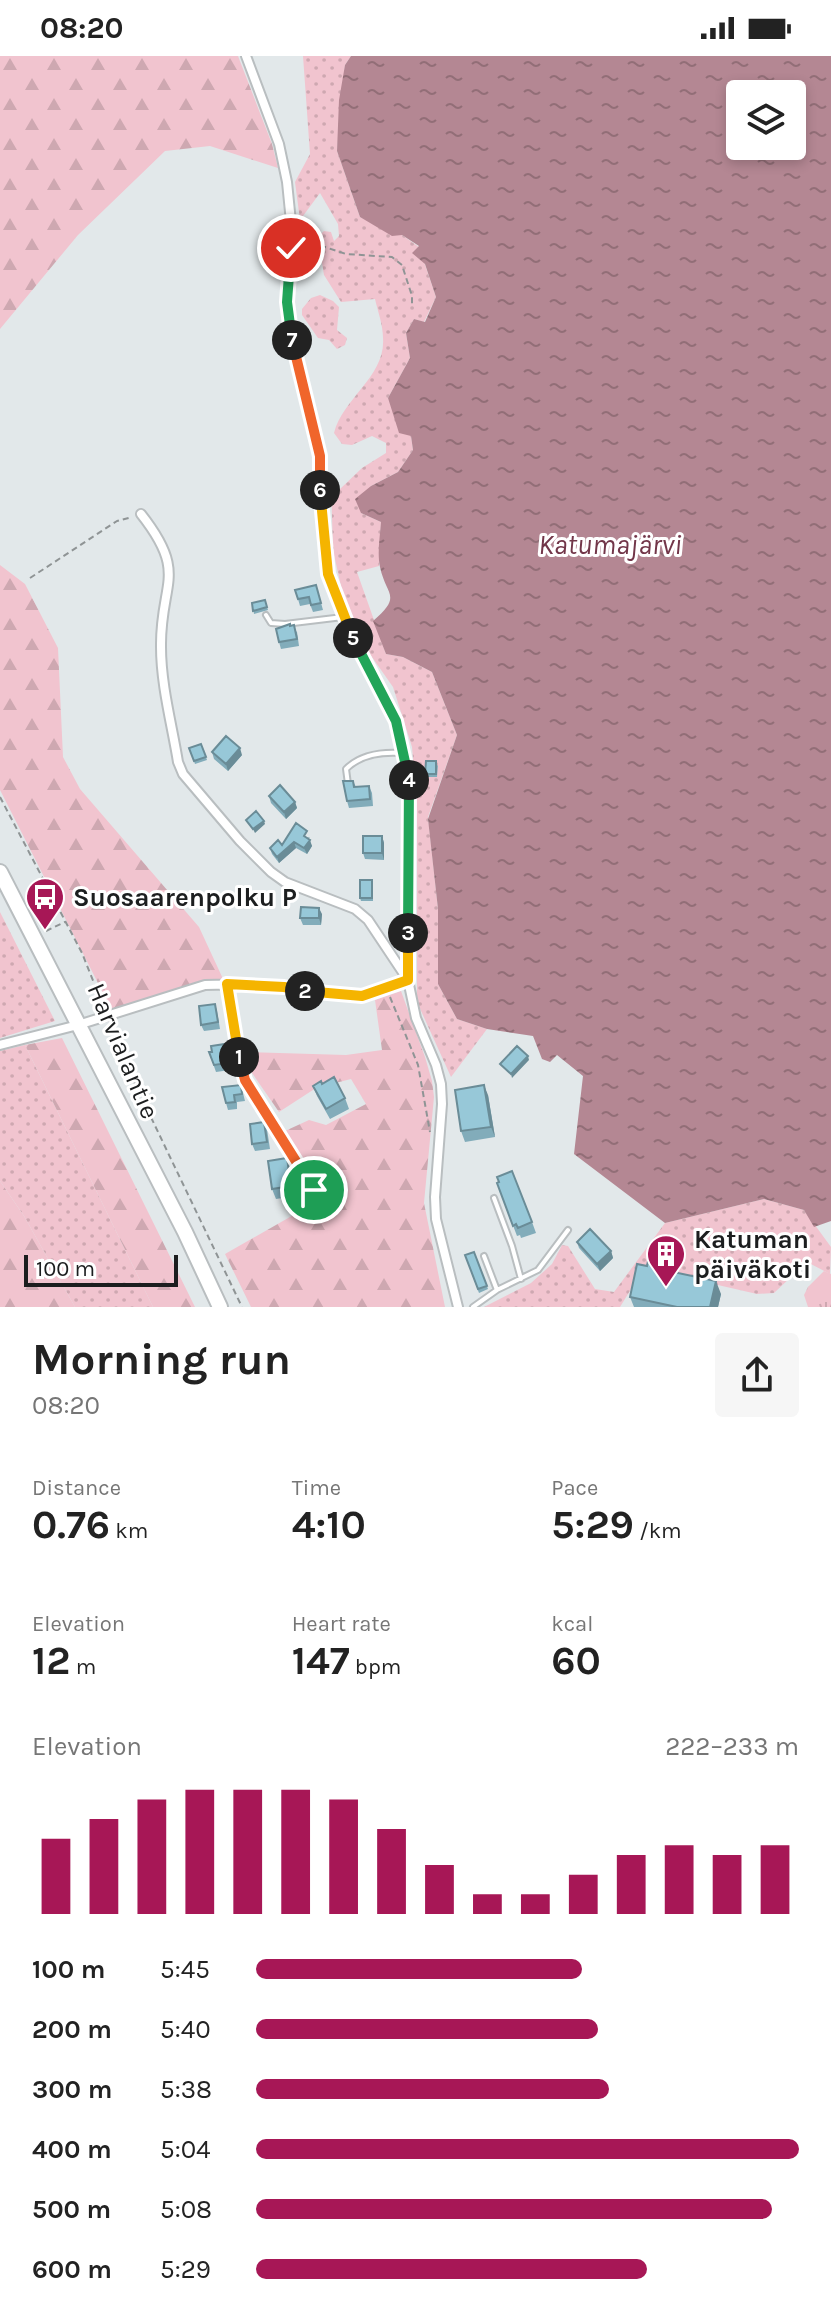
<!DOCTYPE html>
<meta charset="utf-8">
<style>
body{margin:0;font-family:Karla,sans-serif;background:#f6f6f6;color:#222;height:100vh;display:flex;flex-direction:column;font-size:30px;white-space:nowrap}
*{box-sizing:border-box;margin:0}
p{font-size:26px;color:#767676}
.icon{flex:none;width:44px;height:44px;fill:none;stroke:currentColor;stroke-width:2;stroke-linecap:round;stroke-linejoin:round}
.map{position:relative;height:1251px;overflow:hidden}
.drawer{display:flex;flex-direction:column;background:#fff;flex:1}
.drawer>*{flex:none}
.tools{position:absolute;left:726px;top:24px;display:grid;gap:16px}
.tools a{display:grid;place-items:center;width:80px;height:80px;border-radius:8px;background:#fff;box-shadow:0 4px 12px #0003;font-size:40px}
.scale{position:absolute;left:24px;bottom:20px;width:154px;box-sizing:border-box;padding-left:8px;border:4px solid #1c1e1f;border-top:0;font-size:22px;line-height:28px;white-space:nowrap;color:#1c1e1f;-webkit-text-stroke:6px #fff;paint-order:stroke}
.pin{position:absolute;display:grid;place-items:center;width:68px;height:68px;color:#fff;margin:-34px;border:4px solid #fff;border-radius:50%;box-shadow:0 2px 8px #0007}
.km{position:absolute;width:40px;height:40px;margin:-20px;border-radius:50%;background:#222;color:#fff;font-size:22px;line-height:40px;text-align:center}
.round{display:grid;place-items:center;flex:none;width:84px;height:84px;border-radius:8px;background:#f6f6f6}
.head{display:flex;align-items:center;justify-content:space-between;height:136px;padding:0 32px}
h1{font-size:44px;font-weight:700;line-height:60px}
.metrics{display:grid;grid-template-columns:repeat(3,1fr);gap:12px;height:136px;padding:8px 32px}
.metrics div{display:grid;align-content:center}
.metrics b{font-size:40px;font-weight:700}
.metrics small{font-size:22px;font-weight:400}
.metrics p{font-size:22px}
.chart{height:224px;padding:16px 32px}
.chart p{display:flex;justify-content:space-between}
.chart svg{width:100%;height:144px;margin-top:8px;stroke:#a71756;stroke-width:6}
ul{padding:0 32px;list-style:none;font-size:26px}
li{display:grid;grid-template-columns:128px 96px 1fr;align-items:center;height:60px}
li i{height:20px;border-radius:10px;background:#a71756}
.status{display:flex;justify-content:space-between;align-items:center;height:56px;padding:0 40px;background:#fff;direction:ltr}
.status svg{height:22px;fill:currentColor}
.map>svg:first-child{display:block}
.grass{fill:url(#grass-dots)}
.forest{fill:url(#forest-firs)}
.park{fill:url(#park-tufts)}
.water{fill:url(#water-ripples);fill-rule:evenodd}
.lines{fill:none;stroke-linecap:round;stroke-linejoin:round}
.lane-casing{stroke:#b9bec0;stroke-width:8}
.street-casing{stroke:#b9bec0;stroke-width:12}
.highway-casing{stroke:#b9bec0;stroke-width:18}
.path{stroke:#8f9495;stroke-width:2;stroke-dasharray:6 4;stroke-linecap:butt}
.lane{stroke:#fff;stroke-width:4}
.street{stroke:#fff;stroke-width:8}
.highway{stroke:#fff;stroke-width:14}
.wall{fill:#82acba}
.shaded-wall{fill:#6a8c97}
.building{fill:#97c8d8;stroke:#6a8c97;stroke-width:2}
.split-1-casing{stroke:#fff;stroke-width:16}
.split-2-casing{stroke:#fff;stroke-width:16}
.split-3-casing{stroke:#fff;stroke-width:16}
.split-4-casing{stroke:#fff;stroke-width:16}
.split-5-casing{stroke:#fff;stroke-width:16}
.split-6-casing{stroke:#fff;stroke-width:16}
.split-7-casing{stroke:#fff;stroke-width:16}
.split-8-casing{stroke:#fff;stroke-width:16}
.split-1{stroke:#f0652b;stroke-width:10}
.split-2{stroke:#f5b400;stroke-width:10}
.split-3{stroke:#f5b400;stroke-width:10}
.split-4{stroke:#22a559;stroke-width:10}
.split-5{stroke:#22a559;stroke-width:10}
.split-6{stroke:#f5b400;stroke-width:10}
.split-7{stroke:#f0652b;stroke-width:10}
.split-8{stroke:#22a559;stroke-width:10}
.labels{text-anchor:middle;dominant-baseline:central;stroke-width:6;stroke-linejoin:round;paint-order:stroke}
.poi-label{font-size:26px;font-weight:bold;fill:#1c1e1f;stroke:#fff;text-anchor:start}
.street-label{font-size:26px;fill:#1c1e1f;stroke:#fff}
.water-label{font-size:28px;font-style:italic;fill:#723649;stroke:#fff}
</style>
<div class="status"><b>08:20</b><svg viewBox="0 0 49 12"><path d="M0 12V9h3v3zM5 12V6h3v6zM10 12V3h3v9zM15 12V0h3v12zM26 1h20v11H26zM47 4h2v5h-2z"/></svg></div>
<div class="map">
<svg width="831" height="1251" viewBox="0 0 831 1251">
<defs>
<pattern id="grass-dots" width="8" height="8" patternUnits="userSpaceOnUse" patternTransform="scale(2)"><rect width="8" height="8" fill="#f1c4cf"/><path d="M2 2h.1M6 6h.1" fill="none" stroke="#cea8b1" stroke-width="1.8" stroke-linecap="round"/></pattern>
<pattern id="forest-firs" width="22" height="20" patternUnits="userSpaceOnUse" patternTransform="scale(2)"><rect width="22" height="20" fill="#f1c4cf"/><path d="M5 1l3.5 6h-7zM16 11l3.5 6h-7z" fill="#cea8b1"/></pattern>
<pattern id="park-tufts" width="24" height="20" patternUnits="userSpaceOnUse" patternTransform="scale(2)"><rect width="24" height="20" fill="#f1c4cf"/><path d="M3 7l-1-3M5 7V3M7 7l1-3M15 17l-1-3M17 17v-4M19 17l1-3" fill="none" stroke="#cea8b1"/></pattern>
<pattern id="water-ripples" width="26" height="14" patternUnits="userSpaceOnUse" patternTransform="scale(2)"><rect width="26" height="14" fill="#b48793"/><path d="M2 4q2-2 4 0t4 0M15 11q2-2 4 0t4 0" fill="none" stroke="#926e77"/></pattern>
</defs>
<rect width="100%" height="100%" fill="#e2e8ea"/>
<path class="grass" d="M 303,0 L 351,0 L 345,9 L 337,95 L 360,161 L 402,179 L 419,191 L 436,241 L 424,266 L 414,263 L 406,277 L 410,302 L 388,342 L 411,380 L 413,394 L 398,416 L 371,430 L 361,457 L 381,466 L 379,510 L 357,516 L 386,598 L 403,601 L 432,616 L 457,679 L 428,761 L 438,853 L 438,928 L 457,963 L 487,973 L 451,1021 L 417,946 L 417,746 L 412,691 L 393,631 L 367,594 L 344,544 L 333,494 L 331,428 L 340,433 L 362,412 L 386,397 L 386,387 L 372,380 L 352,389 L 342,388 L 334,377 C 343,342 386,320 383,282 C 383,269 378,256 375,243 L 341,246 L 324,219 L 321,201 L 316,196 L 316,182 L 324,175 L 331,176 L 334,185 L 339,180 L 338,168 L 320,137 L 300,164 L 295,126 L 310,98 Z
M 320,239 L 333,245 L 339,251 L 337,274 L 347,282 L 345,289 L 337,293 L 329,284 L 318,282 L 302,259 L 302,253 L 311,242 Z
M 0,856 L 55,965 L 0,982 Z
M 25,989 L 153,1251 L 75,1251 L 24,1160 L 0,1125 L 0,995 Z
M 764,1143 L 804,1154 L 831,1191 L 830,1218 L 807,1206 L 774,1237 L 757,1238 L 644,1212 L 620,1251 L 484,1251 L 531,1227 L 552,1208 L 562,1189 L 568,1190 L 595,1233 L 614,1236 L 665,1167 Z"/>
<path class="forest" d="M 0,0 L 238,0 L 272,88 L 278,112 L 210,90 L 165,95 L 78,179 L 0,273 Z
M 0,509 L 25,528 L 58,592 L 63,701 L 80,733 L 199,871 L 224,925 L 109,956 L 102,935 L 0,734 Z
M 401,935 L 425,1001 L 432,1025 L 434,1041 L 424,1147 L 445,1251 L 251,1251 L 225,1198 L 325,1141 L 285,1075 L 309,1064 L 326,1069 L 366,1048 L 351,1023 L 316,1032 L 279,1056 L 252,1017 L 250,996 L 346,999 L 382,994 L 375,944 Z
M 62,982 L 195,1251 L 153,1251 L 25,989 Z
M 0,1125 L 24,1160 L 75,1251 L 0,1251 Z"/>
<path class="park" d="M 824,1215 L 831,1218 L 831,1251 L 808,1251 L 804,1239 L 808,1231 Z"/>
<path class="water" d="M 351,0 L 831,0 L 831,1165 L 814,1171 L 804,1154 L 764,1143 L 665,1167 L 574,1098 L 583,1020 L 557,999 L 550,1006 L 542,1003 L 533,980 L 487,973 L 457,963 L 438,928 L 438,853 L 428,763 L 457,679 L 432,616 L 403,601 L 386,598 L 373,565 C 403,539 386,540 380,511 C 377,497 380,480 381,466 L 361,457 L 355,443 L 371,430 L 398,416 L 413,394 L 411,380 L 399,377 L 388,342 L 410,302 L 406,277 L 414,263 L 425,266 L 436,241 L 425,208 L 412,197 L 419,190 L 402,179 L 392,180 L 360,161 L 337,95 L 339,44 L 345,9 ZM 740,38 L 792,38 L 792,90 L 740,90 Z"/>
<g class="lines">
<g class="lane-casing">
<path id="lane" d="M 266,559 L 271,567 L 285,568 L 343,561
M 348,728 L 346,713 C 360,699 382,696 400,697
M 494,1142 L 512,1190 L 521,1223
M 484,1200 L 497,1234
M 473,1251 L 497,1234 L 538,1214 L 568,1174"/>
</g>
<g class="street-casing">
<path id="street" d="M 246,0 L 279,88 L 287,126 L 292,176 L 287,246 L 292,283 L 320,400 L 322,471 L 328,518 L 343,561 L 396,665 L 409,726 L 408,924 L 416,962 L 436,1009 L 441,1028 L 442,1048 L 435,1141 L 436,1163 L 458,1251
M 227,928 L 236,989 L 245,1024 L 314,1134
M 0,989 L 78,969 L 205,929 L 250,928 L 329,938 L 362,940 L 408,924 L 368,864 L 355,853 L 285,826 L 271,816 L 240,785 L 183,718 L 178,706 C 172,669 161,629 161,591 C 160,526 189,519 141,458"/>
</g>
<g class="highway-casing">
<path id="highway" d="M 0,816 L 185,1176 L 220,1251"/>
</g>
<path class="path" d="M 300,192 L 325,191 L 346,198 L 392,201 L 402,209 L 412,240 L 412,251
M 30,522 L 117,465 L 132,461
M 0,741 L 82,897 L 104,952
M 46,875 L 65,866
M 390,941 L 418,1009 L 430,1076
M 111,970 L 123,1003 L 242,1251"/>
<use href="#lane" class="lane"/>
<use href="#street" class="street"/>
<use href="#highway" class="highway"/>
</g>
<path class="wall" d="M 316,529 L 323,554 L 313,556 L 310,548 L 300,550 L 298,543 Z
M 265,544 L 268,554 L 254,558 L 252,547 Z
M 290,570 L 297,576 L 299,590 L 281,593 L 279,586 Z
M 201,688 L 207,704 L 195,708 L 189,692 Z
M 212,696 L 242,699 L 228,715 L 214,703 Z
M 438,709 L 437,721 L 427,721 L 425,718 Z
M 353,725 L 356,731 L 369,730 L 372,737 L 373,750 L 349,752 L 347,745 Z
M 269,740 L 295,746 L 297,752 L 286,763 L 271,747 Z
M 382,780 L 384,787 L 384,804 L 365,803 L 363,797 Z
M 310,781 L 308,783 L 312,790 L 307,798 L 296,792 L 279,807 L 272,798 L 270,792 Z
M 373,828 L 373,845 L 361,845 L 360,842 Z
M 322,858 L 321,869 L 303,869 L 300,862 Z
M 215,948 L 217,955 L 220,973 L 204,975 L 201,969 Z
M 225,988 L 228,995 L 230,1014 L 216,1016 L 209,996 Z
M 322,1028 L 345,1042 L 349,1053 L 330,1063 L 317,1040 L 313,1030 Z
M 241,1029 L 245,1045 L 237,1046 L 237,1053 L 228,1054 L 226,1047 Z
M 488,1039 L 495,1081 L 465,1086 L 461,1075 Z
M 264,1066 L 267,1073 L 270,1093 L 255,1095 L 252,1088 Z
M 287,1102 L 291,1113 L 295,1140 L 276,1143 L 272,1133 Z
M 497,1127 L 532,1166 L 536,1177 L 521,1182 L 520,1179 L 517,1180 Z
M 577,1186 L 611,1195 L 613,1202 L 600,1215 L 579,1192 Z
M 474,1196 L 488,1233 L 479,1237 L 465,1199 Z
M 660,1208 L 662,1213 L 721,1238 L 718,1251 L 634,1251 L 630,1241 L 647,1210 Z"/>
<path class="shaded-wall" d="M 240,692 L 242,699 L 228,715 L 226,708 Z
M 295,746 L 297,752 L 286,763 L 284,756 Z
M 264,765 L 265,768 L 255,777 L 253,773 Z
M 382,780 L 384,787 L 384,804 L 382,797 Z
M 310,784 L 312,790 L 307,798 L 304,792 Z
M 294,786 L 296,792 L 279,807 L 277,801 Z
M 319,852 L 322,858 L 321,869 L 319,862 Z
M 528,1000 L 529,1004 L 512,1022 L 511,1018 Z
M 484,1029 L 488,1039 L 495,1081 L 491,1071 Z
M 287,1102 L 291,1113 L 295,1140 L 291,1130 Z
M 611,1195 L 613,1202 L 600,1215 L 597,1208 Z
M 716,1225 L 721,1238 L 718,1251 L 710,1251 Z"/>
<path class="building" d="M 316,529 L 321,547 L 311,549 L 309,541 L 298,543 L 295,534 Z
M 265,544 L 267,551 L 253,555 L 252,547 Z
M 290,568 L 290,570 L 294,569 L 297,583 L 279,586 L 276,573 Z
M 226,680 L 240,692 L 226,708 L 212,696 Z
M 201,688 L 206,701 L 194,705 L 189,692 Z
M 426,705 L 436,705 L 436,718 L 425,718 Z
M 343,725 L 353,725 L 354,731 L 369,730 L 370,743 L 347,745 Z
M 280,729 L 295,746 L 284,756 L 269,740 Z
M 256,755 L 264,765 L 253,773 L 246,764 Z
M 296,767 L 307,775 L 304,780 L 310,784 L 304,792 L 294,786 L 277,801 L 270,792 L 278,784 L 282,789 Z
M 363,780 L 382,780 L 382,797 L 363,797 Z
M 360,824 L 372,824 L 372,842 L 360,842 Z
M 301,851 L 319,852 L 319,862 L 300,862 Z
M 215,948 L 218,966 L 201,969 L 199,950 Z
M 225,988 L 228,1007 L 214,1009 L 209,996 L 212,996 L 211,990 Z
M 517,990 L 528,1000 L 511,1018 L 500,1008 Z
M 334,1021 L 345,1042 L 326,1053 L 313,1030 L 321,1025 L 322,1028 Z
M 241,1029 L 242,1038 L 234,1039 L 235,1046 L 226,1047 L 222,1031 Z
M 484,1029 L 491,1071 L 461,1075 L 455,1034 Z
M 264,1066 L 267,1086 L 252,1088 L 250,1068 Z
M 287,1102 L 291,1130 L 272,1133 L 268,1105 Z
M 512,1115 L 532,1166 L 518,1172 L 516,1168 L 513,1170 L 497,1127 L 499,1126 L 497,1121 Z
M 590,1173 L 611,1195 L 597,1208 L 577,1186 Z
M 474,1196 L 487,1230 L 478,1233 L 465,1199 Z
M 648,1205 L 660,1208 L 659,1213 L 716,1225 L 710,1251 L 677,1251 L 630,1241 L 637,1208 L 647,1210 Z"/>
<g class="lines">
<g class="split-1-casing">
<path id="split-1" d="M 239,1001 L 245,1024 L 314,1134"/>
</g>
<g class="split-2-casing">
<path id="split-2" d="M 239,1001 L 227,928 L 284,931 L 305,935"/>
</g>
<g class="split-3-casing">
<path id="split-3" d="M 305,935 L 362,940 L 408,924 L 408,877"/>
</g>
<g class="split-4-casing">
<path id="split-4" d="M 408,877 L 409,724"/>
</g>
<g class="split-5-casing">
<path id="split-5" d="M 353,582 L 396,665 L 409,724"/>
</g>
<g class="split-6-casing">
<path id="split-6" d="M 320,434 L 328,518 L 353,582"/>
</g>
<g class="split-7-casing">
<path id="split-7" d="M 292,284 L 320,400 L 320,434"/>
</g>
<g class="split-8-casing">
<path id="split-8" d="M 291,192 L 287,246 L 292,284"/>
</g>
<use href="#split-1" class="split-1"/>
<use href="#split-2" class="split-2"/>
<use href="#split-3" class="split-3"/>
<use href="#split-4" class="split-4"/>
<use href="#split-5" class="split-5"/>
<use href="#split-6" class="split-6"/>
<use href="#split-7" class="split-7"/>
<use href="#split-8" class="split-8"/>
</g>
<defs>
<g id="bus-pin" transform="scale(2)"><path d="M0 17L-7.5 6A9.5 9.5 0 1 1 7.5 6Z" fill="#a71756" stroke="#fff"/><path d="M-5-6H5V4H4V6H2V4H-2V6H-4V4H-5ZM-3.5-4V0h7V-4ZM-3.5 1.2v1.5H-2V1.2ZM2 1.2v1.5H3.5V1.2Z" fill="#fff"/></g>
<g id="building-pin" transform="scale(2)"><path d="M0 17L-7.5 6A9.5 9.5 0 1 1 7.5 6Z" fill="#a71756" stroke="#fff"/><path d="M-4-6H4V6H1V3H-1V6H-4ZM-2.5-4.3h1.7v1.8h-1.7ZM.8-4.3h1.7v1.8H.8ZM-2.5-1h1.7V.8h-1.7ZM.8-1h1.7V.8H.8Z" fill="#fff"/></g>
</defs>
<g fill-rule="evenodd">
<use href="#bus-pin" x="45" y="841"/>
<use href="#building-pin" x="666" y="1198"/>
</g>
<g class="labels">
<g class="poi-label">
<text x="73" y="841">Suosaarenpolku P</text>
<text x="694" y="1183">Katuman<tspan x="694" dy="30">päiväkoti</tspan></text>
</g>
<g class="street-label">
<text transform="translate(123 995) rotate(67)">Harvialantie</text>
</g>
<g class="water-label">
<text x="610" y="488">Katumajärvi</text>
</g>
</g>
</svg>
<div class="tools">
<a><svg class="icon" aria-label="layers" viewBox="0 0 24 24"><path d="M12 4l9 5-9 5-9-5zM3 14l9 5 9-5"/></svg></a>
</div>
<div class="scale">100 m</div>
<div class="pin" style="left:314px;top:1134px;background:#1e9e55"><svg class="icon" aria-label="arrive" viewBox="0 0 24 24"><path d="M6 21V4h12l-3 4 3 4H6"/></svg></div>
<div class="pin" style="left:291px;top:192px;background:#d93025"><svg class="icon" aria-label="check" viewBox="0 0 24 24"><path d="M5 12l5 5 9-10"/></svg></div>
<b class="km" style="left:239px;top:1001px">1</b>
<b class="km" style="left:305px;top:935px">2</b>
<b class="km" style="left:408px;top:877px">3</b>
<b class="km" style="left:409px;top:724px">4</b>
<b class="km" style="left:353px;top:582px">5</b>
<b class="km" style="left:320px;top:434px">6</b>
<b class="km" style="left:292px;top:284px">7</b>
</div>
<section class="drawer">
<div class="head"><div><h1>Morning run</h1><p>08:20</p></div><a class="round"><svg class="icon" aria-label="share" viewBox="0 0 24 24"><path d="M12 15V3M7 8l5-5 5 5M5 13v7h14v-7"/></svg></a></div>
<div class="metrics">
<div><p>Distance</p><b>0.76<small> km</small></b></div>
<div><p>Time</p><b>4:10</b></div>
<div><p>Pace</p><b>5:29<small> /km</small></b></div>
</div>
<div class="metrics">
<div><p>Elevation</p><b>12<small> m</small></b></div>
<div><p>Heart rate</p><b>147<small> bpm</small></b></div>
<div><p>kcal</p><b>60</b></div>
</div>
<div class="chart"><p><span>Elevation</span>222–233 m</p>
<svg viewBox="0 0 160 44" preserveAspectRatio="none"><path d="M5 44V21M15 44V15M25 44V9M35 44V6M45 44V6M55 44V6M65 44V9M75 44V18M85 44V29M95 44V38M105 44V38M115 44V32M125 44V26M135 44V23M145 44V26M155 44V23"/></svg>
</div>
<ul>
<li><b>100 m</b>5:45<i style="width:60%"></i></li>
<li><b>200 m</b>5:40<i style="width:63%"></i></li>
<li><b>300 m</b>5:38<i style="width:65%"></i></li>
<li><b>400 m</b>5:04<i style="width:100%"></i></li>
<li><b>500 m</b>5:08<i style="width:95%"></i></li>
<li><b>600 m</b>5:29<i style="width:72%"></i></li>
</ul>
</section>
